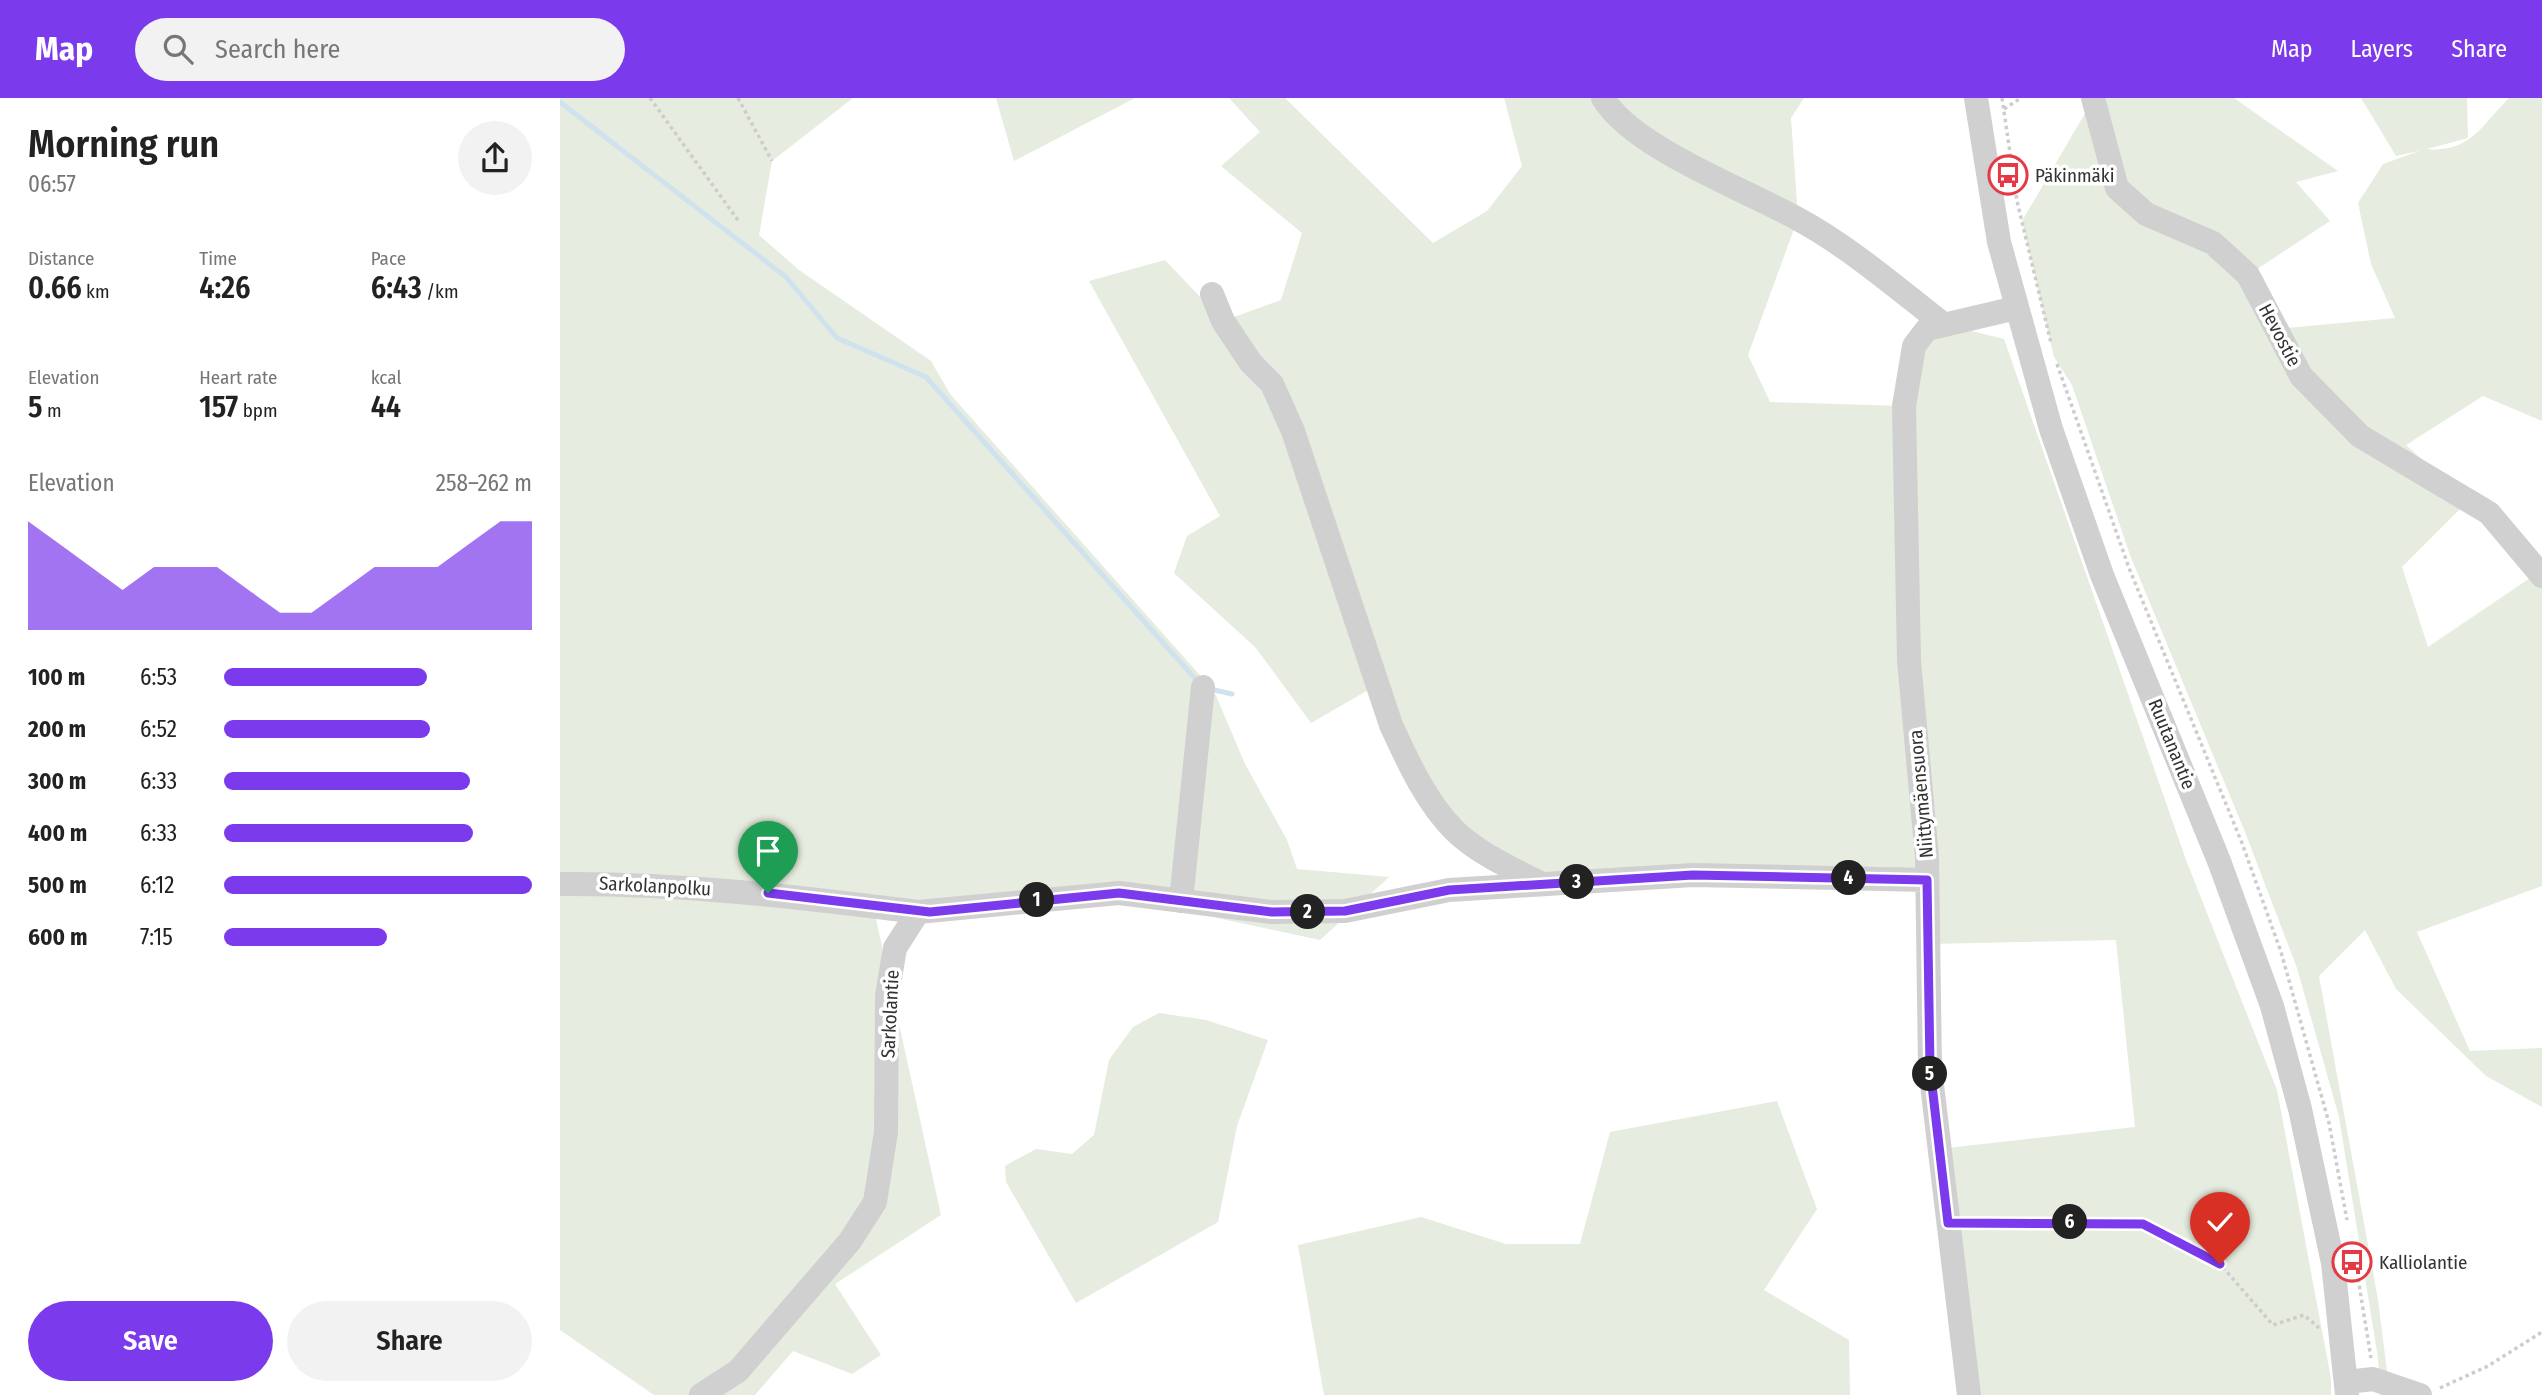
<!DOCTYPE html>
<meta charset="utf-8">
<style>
body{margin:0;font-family:"Fira Sans Condensed",sans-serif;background:#f2f2f2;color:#222;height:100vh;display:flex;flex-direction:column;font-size:26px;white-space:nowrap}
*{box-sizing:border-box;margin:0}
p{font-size:23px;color:#767676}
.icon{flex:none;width:38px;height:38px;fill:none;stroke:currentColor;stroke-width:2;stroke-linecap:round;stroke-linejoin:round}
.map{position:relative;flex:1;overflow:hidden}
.sheet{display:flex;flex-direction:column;background:#fff;width:560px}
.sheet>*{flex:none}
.pin{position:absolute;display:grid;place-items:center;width:60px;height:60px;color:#fff;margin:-72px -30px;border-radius:50% 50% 50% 0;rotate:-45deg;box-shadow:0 0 7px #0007}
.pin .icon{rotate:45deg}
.km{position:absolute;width:35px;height:35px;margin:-18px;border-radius:50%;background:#222;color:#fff;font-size:19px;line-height:35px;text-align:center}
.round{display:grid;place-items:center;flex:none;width:74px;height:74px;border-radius:37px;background:#f2f2f2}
.overview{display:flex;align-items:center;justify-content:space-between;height:119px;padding:0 28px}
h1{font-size:38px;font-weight:600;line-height:52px}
.metrics{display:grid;grid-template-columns:repeat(3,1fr);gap:10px;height:119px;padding:7px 28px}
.metrics div{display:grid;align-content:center}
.metrics b{font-size:30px;font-weight:600}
.metrics small{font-size:19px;font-weight:400}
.metrics p{font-size:19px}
.chart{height:196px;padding:14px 28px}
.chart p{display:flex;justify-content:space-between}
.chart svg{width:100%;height:126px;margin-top:7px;fill:#7c3aed;opacity:.7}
.action{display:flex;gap:14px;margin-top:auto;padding:14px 28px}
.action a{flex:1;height:80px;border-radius:42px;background:#7c3aed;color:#fff;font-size:28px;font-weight:600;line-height:80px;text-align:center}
.action a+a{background:#f2f2f2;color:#222}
ul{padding:0 28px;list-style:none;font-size:23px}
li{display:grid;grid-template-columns:112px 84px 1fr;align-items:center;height:52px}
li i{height:18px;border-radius:9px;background:#7c3aed}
header{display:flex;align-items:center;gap:42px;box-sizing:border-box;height:98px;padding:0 35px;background:#7c3aed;color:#fff}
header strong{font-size:33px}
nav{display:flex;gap:38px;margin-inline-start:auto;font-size:24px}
.search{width:490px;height:63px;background:#f2f2f2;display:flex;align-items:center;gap:18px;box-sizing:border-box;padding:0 24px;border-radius:38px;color:#767676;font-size:26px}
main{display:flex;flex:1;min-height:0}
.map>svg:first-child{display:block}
.green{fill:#e6ecdf}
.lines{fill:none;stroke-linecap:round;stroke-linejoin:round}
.stream{stroke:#cfe2ee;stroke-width:5}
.path{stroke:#cdcdcd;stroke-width:3.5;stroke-dasharray:3.5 3.5;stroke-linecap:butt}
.minor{stroke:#d0d0d0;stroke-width:24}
.route-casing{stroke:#fff;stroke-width:14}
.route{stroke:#7c3aed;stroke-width:9}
.labels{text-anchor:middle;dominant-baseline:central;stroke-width:7;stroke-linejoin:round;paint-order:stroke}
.poi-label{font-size:19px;fill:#333;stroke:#fff;text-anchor:start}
.street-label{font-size:19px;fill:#333;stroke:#fff}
</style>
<header>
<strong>Map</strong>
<div class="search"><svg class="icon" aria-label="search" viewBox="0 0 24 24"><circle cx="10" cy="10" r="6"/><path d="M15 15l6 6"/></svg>Search here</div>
<nav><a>Map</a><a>Layers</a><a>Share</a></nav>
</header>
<main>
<section class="sheet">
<div class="overview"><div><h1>Morning run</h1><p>06:57</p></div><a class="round"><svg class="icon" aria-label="share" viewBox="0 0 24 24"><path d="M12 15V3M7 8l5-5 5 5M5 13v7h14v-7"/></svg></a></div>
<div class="metrics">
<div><p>Distance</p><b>0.66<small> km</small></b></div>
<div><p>Time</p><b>4:26</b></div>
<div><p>Pace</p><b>6:43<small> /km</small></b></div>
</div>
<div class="metrics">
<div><p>Elevation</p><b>5<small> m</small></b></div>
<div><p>Heart rate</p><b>157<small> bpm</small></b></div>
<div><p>kcal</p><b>44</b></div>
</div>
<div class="chart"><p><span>Elevation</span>258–262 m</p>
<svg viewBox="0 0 160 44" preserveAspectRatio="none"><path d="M0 44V6L10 14L20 22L30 30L40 22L50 22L60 22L70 30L80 38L90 38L100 30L110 22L120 22L130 22L140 14L150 6L160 6V44z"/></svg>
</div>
<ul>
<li><b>100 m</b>6:53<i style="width:66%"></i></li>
<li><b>200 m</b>6:52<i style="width:67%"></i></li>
<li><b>300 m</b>6:33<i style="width:80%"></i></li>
<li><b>400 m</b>6:33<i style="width:81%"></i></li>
<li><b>500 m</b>6:12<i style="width:100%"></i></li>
<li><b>600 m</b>7:15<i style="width:53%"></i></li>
</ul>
<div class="action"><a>Save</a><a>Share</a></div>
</section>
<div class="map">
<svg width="1982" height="1297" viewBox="0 0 1982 1297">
<rect width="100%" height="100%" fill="#fff"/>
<path class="green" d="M 0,0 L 293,0 L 212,63 L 199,137 L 239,172 L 371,263 L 390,296 L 654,593 L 685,666 L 727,742 L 737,771 L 829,779 L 760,842 L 578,803 L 314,812 L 381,1117 L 275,1186 L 321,1257 L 292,1276 L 233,1253 L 195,1297 L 94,1297 L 0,1232 Z
M 436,0 L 575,0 L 454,63 Z
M 669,0 L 725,0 L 873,145 L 927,113 L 962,68 L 944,0 L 1244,0 L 1231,20 L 1238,120 L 1188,257 L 1210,304 L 1343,308 L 1354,248 L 1383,226 L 1444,241 L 1626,762 L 1717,992 L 1771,1281 L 1771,1297 L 1409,1297 L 1379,1051 L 1575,1029 L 1556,842 L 1368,846 L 1367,783 L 983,786 L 895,733 L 817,587 L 751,625 L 696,550 L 614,475 L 627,438 L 660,418 L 529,183 L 605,162 L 663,223 L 721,202 L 742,135 L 661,68 L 700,34 Z
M 1534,0 L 1674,0 L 1778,73 L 1736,84 L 1770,123 L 1688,177 L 1716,231 L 1835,220 L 1811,166 L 1798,105 L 1823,66 L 1859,53 L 1836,58 L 1801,0 L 1907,0 L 1908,40 L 1867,51 C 1910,55 1922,27 1949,0 L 1982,0 L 1982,323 L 1923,298 L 1846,347 L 1908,403 L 1842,469 L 1868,549 L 1982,472 L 1982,788 L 1857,834 L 1910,953 L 1982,950 L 1982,1009 L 1926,978 L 1836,891 L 1805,832 L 1759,878 L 1818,1202 L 1830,1297 L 1820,1297 L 1818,1260 L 1779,1019 L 1737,870 L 1685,734 L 1570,457 L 1512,287 L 1494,259 L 1462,123 Z
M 599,915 L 646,922 L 708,942 L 677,1028 L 658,1124 L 516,1205 L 446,1084 L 445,1068 L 476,1051 L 512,1056 L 534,1037 L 549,962 L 573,929 Z
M 1217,1003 L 1257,1111 L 1204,1192 L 1289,1242 L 1290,1297 L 764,1297 L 738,1147 L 861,1119 L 946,1146 L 1020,1146 L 1050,1034 Z"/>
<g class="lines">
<path class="stream" d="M 0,4 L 226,179 L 277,240 L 366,279 L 639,585
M 650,591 L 672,596"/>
<path class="path" d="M 90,0 L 180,125
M 178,0 L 212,63
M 1442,0 L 1457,103 L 1491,245
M 1444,11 L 1461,0
M 1497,266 L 1569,470 L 1682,745 L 1721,854 L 1769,1025 L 1787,1122
M 1408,1124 L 1583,1126 L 1660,1166 L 1713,1227 L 1744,1217 L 1759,1230
M 1797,1174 L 1811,1260
M 1880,1290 L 1928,1268 L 1982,1234"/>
<path class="minor" d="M 1043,0 C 1073,50 1184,91 1236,120 C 1287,147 1337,190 1383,226
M 1416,0 L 1439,144 L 1491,331 L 1542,477 L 1659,763 L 1712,908 L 1740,1011 L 1773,1165 L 1787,1297
M 1533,0 L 1557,90 L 1586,116 L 1653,145 L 1688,177 L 1741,278 L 1800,338 L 1929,415 L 1982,478
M 652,196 L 663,223 L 691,265 L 712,286 L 733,333 L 831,627 C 848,664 866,704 895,733 C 919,756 953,771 982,786
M 0,786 C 120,785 238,799 358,814
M 621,803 L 643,589
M 1787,1284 L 1813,1281 L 1860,1297
M 141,1297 L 178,1273 L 290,1143 L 315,1104 L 326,1034 L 327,898 L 335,850 L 358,814 L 559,795 L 712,814 L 785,813 L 889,792 L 1133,777 L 1367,782
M 1409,1297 L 1370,970 L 1367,759 L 1349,563 L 1344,308 L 1354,248 L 1367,231 L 1456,210"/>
</g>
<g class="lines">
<g class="route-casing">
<path id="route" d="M 208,795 L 370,814 L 559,795 L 712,814 L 785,813 L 889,792 L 1133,777 L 1367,782 L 1370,970 L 1388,1125 L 1583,1126 L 1660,1166"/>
</g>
<use href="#route" class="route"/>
</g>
<defs>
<g id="bus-ring" transform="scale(2.0125)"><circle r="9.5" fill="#fff" stroke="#e63946" stroke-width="1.5"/><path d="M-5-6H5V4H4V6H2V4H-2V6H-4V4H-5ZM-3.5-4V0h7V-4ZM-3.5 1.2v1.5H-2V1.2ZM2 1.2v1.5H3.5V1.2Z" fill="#e63946"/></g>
</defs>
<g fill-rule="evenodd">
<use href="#bus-ring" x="1448" y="77"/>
<use href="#bus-ring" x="1792" y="1164"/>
</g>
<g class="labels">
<g class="poi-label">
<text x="1475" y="77">Päkinmäki</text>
<text x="1819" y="1164">Kalliolantie</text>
</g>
<g class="street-label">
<text transform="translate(1720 237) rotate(62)">Hevostie</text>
<text transform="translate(1612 646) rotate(68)">Ruutanantie</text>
<text transform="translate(1361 696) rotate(-95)">Niittymäensuora</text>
<text transform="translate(95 788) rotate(3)">Sarkolanpolku</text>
<text transform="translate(330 916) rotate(-87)">Sarkolantie</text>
</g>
</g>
</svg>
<div class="pin" style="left:208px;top:795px;background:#1e9e55"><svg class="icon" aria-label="arrive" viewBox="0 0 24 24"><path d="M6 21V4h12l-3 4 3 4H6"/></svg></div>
<div class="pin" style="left:1660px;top:1166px;background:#d93025"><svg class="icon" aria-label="check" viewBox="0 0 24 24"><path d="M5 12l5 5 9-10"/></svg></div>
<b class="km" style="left:477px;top:802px">1</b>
<b class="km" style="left:748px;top:814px">2</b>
<b class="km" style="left:1017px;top:784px">3</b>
<b class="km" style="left:1289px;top:780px">4</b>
<b class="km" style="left:1370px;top:976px">5</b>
<b class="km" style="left:1510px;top:1124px">6</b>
</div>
</main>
